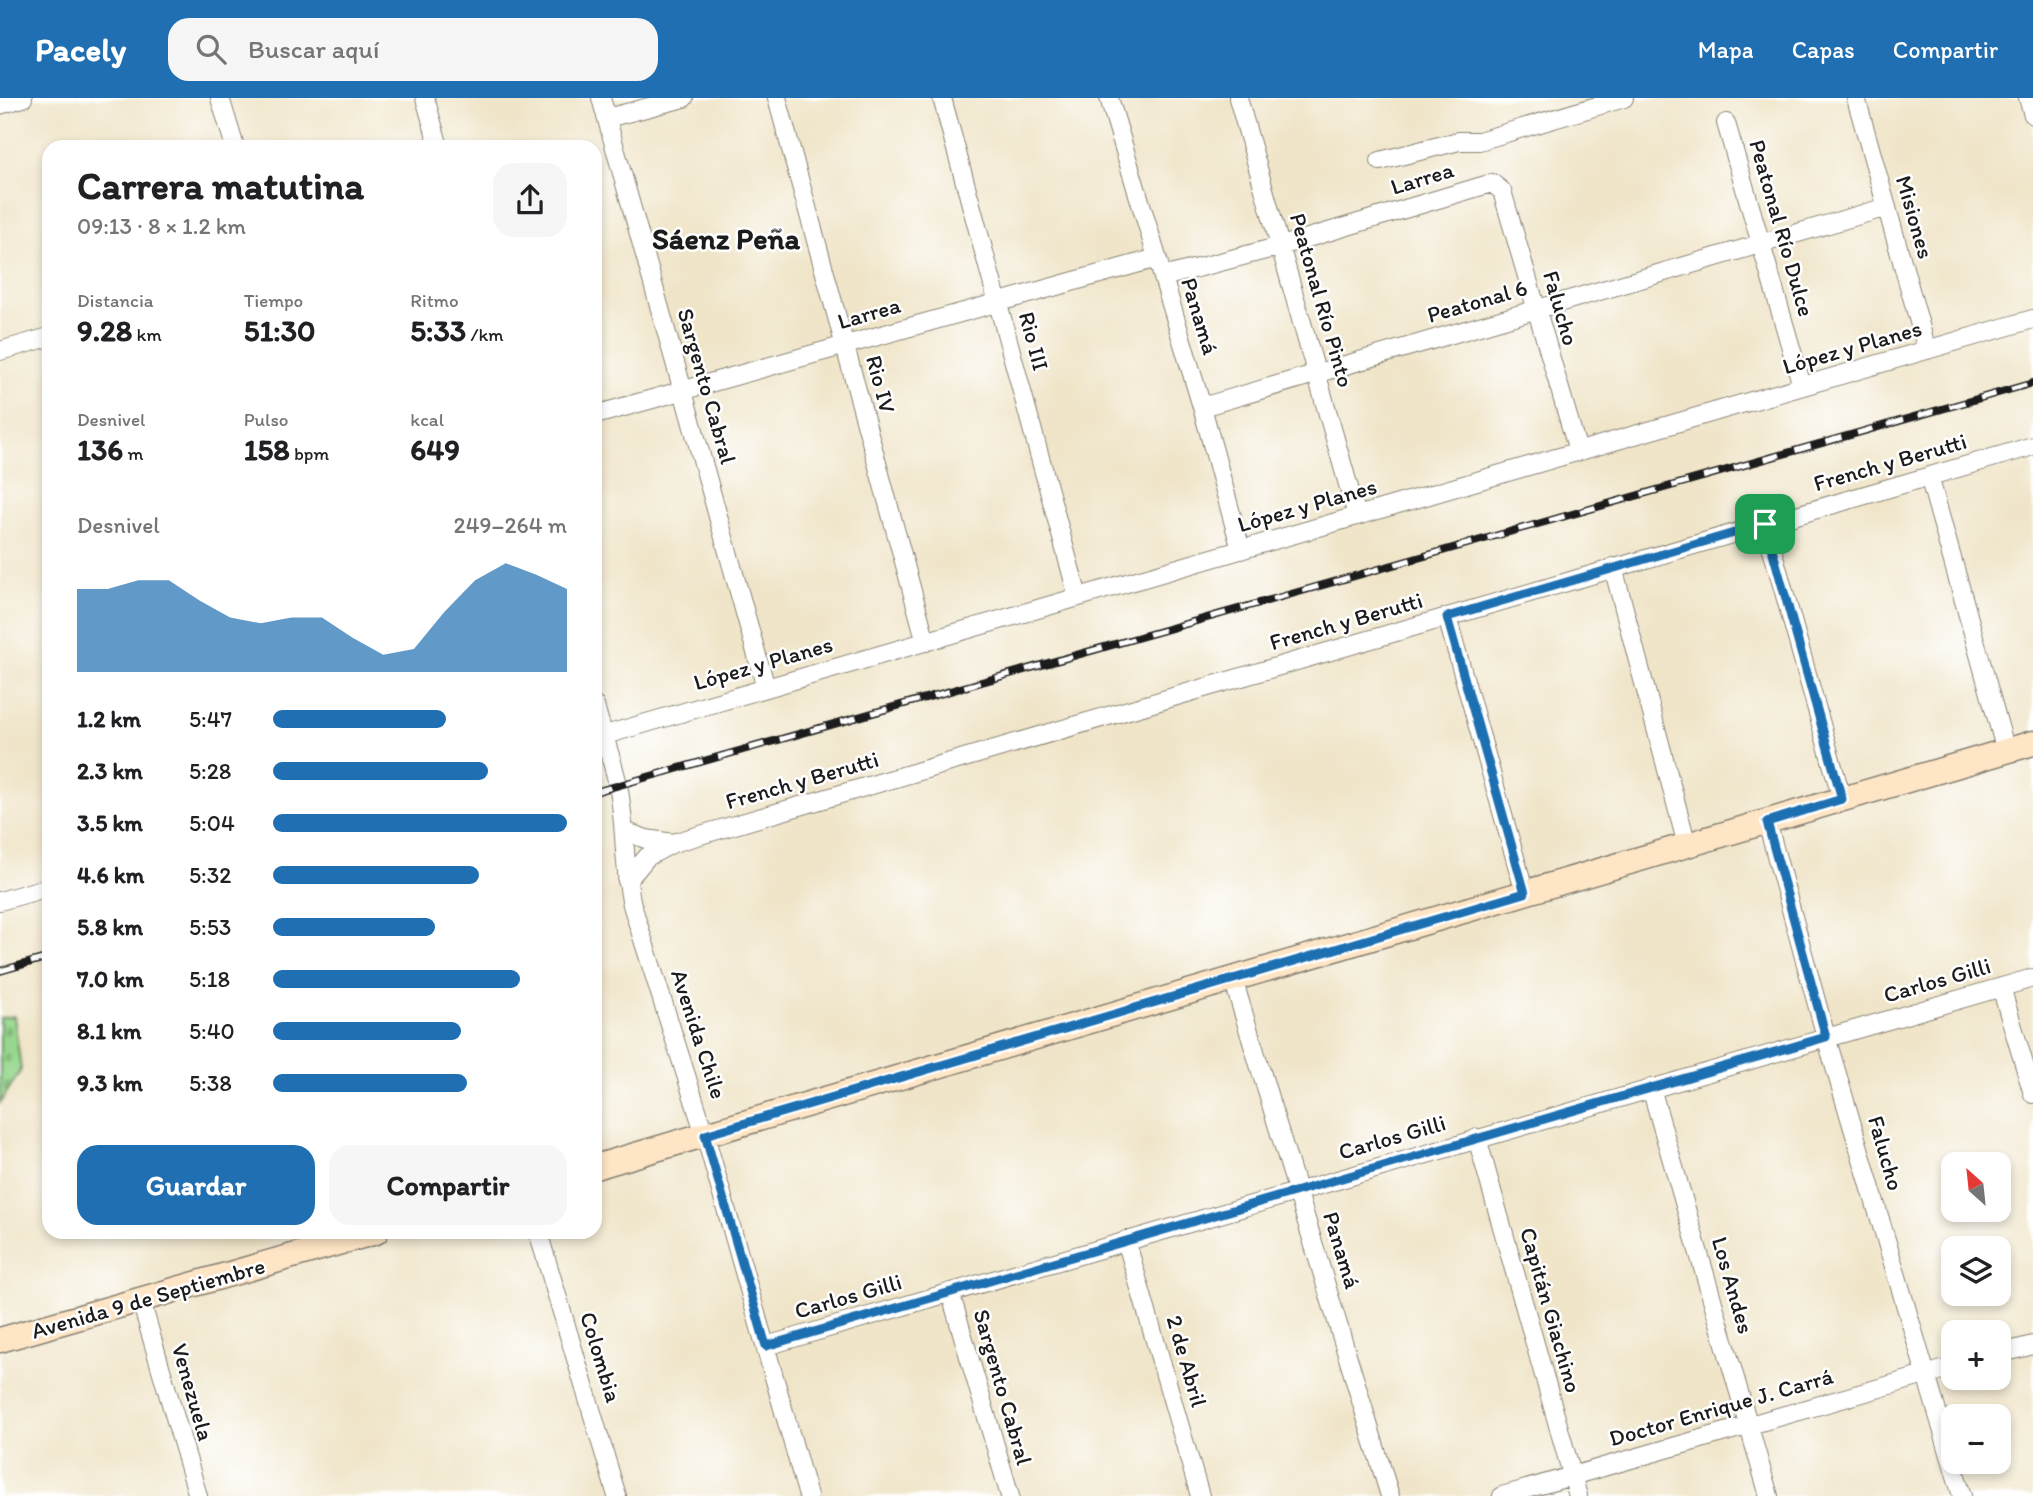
<!DOCTYPE html>
<html lang="es">
<meta charset="utf-8">
<style>
body{margin:0;font-family:Itim,sans-serif;background:#f6f6f6;color:#202124;height:100vh;display:flex;flex-direction:column;font-size:26px;white-space:nowrap}
*{box-sizing:border-box;margin:0}
p{font-size:23px;color:#757577}
.icon{flex:none;width:38px;height:38px;fill:none;stroke:currentColor;stroke-width:2;stroke-linecap:round;stroke-linejoin:round}
.map{position:relative;flex:1;overflow:hidden}
.side{position:absolute;left:42px;top:42px;width:560px;height:1099px;display:flex;flex-direction:column;background:#fff;border-radius:21px;box-shadow:0 4px 10px #0003}
.side>*{flex:none}
.needle{width:46px;rotate:333deg}
.controls{position:absolute;left:1941px;top:1054px;display:grid;gap:14px}
.controls a{display:grid;place-items:center;width:70px;height:70px;border-radius:14px;background:#fff;box-shadow:0 4px 10px #0003;font-size:35px}
.pin{position:absolute;display:grid;place-items:center;width:60px;height:60px;color:#fff;margin:-30px;border-radius:14px;box-shadow:0 4px 10px #0006}
.round{display:grid;place-items:center;flex:none;width:74px;height:74px;border-radius:21px;background:#f6f6f6}
.head{display:flex;align-items:center;justify-content:space-between;height:119px;padding:0 35px}
h1{font-size:38px;font-weight:700;line-height:52px}
.figures{display:grid;grid-template-columns:repeat(3,1fr);gap:10px;height:119px;padding:7px 35px}
.figures div{display:grid;align-content:center}
.figures b{font-size:30px;font-weight:700}
.figures small{font-size:19px;font-weight:400}
.figures p{font-size:19px}
.chart{height:196px;padding:14px 35px}
.chart p{display:flex;justify-content:space-between}
.chart svg{width:100%;height:126px;margin-top:7px;fill:#1f6fb2;opacity:.7}
.action{display:flex;gap:14px;margin-top:auto;padding:14px 35px}
.action a{flex:1;height:80px;border-radius:21px;background:#1f6fb2;color:#fff;font-size:28px;font-weight:700;line-height:80px;text-align:center}
.action a+a{background:#f6f6f6;color:#202124}
ul{padding:0 35px;list-style:none;font-size:23px}
li{display:grid;grid-template-columns:112px 84px 1fr;align-items:center;height:52px}
li i{height:18px;border-radius:9px;background:#1f6fb2}
header{display:flex;align-items:center;gap:42px;box-sizing:border-box;height:98px;padding:0 35px;background:#1f6fb2;color:#fff}
header strong{font-size:33px}
nav{display:flex;gap:38px;margin-inline-start:auto;font-size:24px}
.search{width:490px;height:63px;background:#f6f6f6;display:flex;align-items:center;gap:18px;box-sizing:border-box;padding:0 24px;border-radius:21px;color:#757577;font-size:26px}
.map>svg:first-child{display:block}
.cemetery{fill:url(#cemetery-stones);stroke:#597a54;stroke-width:2}
.lines{fill:none;stroke-linecap:round;stroke-linejoin:round}
.street-casing{stroke:#868072;stroke-width:20}
.secondary-casing{stroke:#868072;stroke-width:27}
.street{stroke:#fff;stroke-width:18}
.secondary{stroke:#fee5c5;stroke-width:24}
.rail-casing{stroke:#1c1c1c;stroke-width:8}
.rail{stroke:#fff;stroke-width:5;stroke-dasharray:16;stroke-linecap:butt}
.route-casing{stroke:#fff;stroke-width:14}
.route{stroke:#1f6fb2;stroke-width:9}
.labels{text-anchor:middle;dominant-baseline:central;stroke-width:5;stroke-linejoin:round;paint-order:stroke}
.street-label{font-size:23px;fill:#1c1c1c;stroke:#fff}
.district-label{font-size:30px;font-weight:bold;fill:#1c1c1c;stroke:#fff}
</style>
<header>
<strong>Pacely</strong>
<div class="search"><svg class="icon" aria-label="search" viewBox="0 0 24 24"><circle cx="10" cy="10" r="6"/><path d="M15 15l6 6"/></svg>Buscar aquí</div>
<nav><a>Mapa</a><a>Capas</a><a>Compartir</a></nav>
</header>
<div class="map">
<svg width="2033" height="1398" viewBox="0 0 2033 1398">
<defs>
<pattern id="cemetery-stones" width="16" height="16" patternUnits="userSpaceOnUse" patternTransform="scale(1.75)"><rect width="16" height="16" fill="#96d78d"/><path d="M2 7V4a2 2 0 0 1 4 0v3zM10 15v-3a2 2 0 0 1 4 0v3z" fill="#81b879"/></pattern>
</defs>
<rect width="100%" height="100%" fill="#fff"/>
<filter id="ink" filterUnits="userSpaceOnUse"><feTurbulence type="fractalNoise" baseFrequency=".0143" numOctaves="2"/><feDisplacementMap in="SourceGraphic" scale="14" xChannelSelector="R" yChannelSelector="G"/><feConvolveMatrix kernelMatrix="1 2 1 2 8 2 1 2 1" color-interpolation-filters="sRGB"/></filter>
<filter id="wash" filterUnits="userSpaceOnUse"><feTurbulence type="fractalNoise" baseFrequency=".00686" numOctaves="4" result="noise"/><feDisplacementMap in="SourceGraphic" scale="28" xChannelSelector="R" yChannelSelector="G"/><feGaussianBlur stdDeviation="1.57" result="paint"/><feColorMatrix in="noise" values="0 0 0 0 0 0 0 0 0 0 0 0 0 0 0 0 0 1.4 0 .05"/><feComposite in="paint" operator="in"/></filter>
<g filter="url(#wash)">
<rect width="100%" height="100%" fill="#f0e5c9"/>
<path class="cemetery" d="M 14,918 L 21,972 L 0,1005 L 0,920 Z"/>
</g>
<g filter="url(#ink)">
<g class="lines">
<g class="street-casing">
<path id="street" d="M 220,0 L 235,49
M 425,0 L 439,49
M 601,0 L 766,590
M 777,0 L 926,544
M 942,0 L 1078,499
M 1109,0 L 1202,309 L 1241,452
M 1238,0 L 1357,418
M 1856,0 L 1927,252
M 2028,0 L 2033,17
M 0,7 L 23,0
M 607,20 L 684,0
M 1726,25 L 1802,288
M 1380,63 L 1459,43 L 1479,43 L 1624,0
M 1163,179 L 1281,148 L 1492,85 L 1502,93 L 1578,353
M 0,253 L 49,239
M 1202,309 L 1887,109
M 595,317 L 1157,160
M 1929,378 L 2006,653
M 1765,426 L 1842,701
M 1613,469 L 1687,747
M 1447,519 L 1525,795
M 595,608 C 602,634 612,660 618,687 C 626,727 623,768 632,807 L 705,1037 L 808,1398
M 595,640 L 2033,221
M 1767,724 L 1826,939 L 1962,1398
M 624,733 L 646,741 L 673,745
M 627,783 L 647,759 L 673,745 L 2033,348
M 0,803 L 49,789
M 1233,881 L 1390,1398
M 2001,889 L 2033,996
M 1651,990 L 1769,1398
M 1477,1040 L 1578,1398
M 538,1134 L 617,1398
M 1126,1142 L 1200,1398
M 950,1194 L 1010,1398
M 141,1203 L 198,1398
M 766,1248 L 2033,880
M 1998,1256 L 2033,1247
M 1502,1398 L 1953,1269"/>
</g>
<g class="secondary-casing">
<path id="secondary" d="M 595,1069 L 2033,645
M 0,1242 L 376,1134"/>
</g>
<use href="#street" class="street"/>
<use href="#secondary" class="secondary"/>
<g class="rail-casing">
<path id="rail" d="M 595,694 L 2033,285
M 0,873 L 49,859"/>
</g>
<use href="#rail" class="rail"/>
</g>
</g>
<g class="lines" filter="url(#ink)">
<g class="route-casing">
<path id="route" d="M 1765,426 L 1842,701 L 1767,724 L 1826,939 L 766,1248 L 705,1037 L 1525,795 L 1447,519 Z"/>
</g>
<use href="#route" class="route"/>
</g>
<g class="labels">
<g class="street-label">
<text transform="translate(1422 80) rotate(-17)">Larrea</text>
<text transform="translate(1915 119) rotate(74)">Misiones</text>
<text transform="translate(1782 130) rotate(74)">Peatonal Río Dulce</text>
<text transform="translate(1322 202) rotate(74)">Peatonal Río Pinto</text>
<text transform="translate(1477 203) rotate(-16)">Peatonal 6</text>
<text transform="translate(1561 210) rotate(74)">Falucho</text>
<text transform="translate(869 215) rotate(-16)">Larrea</text>
<text transform="translate(1200 218) rotate(73)">Panamá</text>
<text transform="translate(1034 243) rotate(75)">Rio III</text>
<text transform="translate(1852 249) rotate(-16)">López y Planes</text>
<text transform="translate(881 286) rotate(75)">Rio IV</text>
<text transform="translate(707 288) rotate(74)">Sargento Cabral</text>
<text transform="translate(1890 364) rotate(-16)">French y Berutti</text>
<text transform="translate(1307 407) rotate(-16)">López y Planes</text>
<text transform="translate(1346 523) rotate(-16)">French y Berutti</text>
<text transform="translate(763 565) rotate(-16)">López y Planes</text>
<text transform="translate(802 682) rotate(-16)">French y Berutti</text>
<text transform="translate(1937 882) rotate(-16)">Carlos Gilli</text>
<text transform="translate(699 936) rotate(72)">Avenida Chile</text>
<text transform="translate(1392 1039) rotate(-16)">Carlos Gilli</text>
<text transform="translate(1886 1055) rotate(74)">Falucho</text>
<text transform="translate(1342 1152) rotate(73)">Panamá</text>
<text transform="translate(1733 1187) rotate(74)">Los Andes</text>
<text transform="translate(848 1198) rotate(-16)">Carlos Gilli</text>
<text transform="translate(148 1200) rotate(-16)">Avenida 9 de Septiembre</text>
<text transform="translate(1551 1212) rotate(74)">Capitán Giachino</text>
<text transform="translate(601 1259) rotate(73)">Colombia</text>
<text transform="translate(1187 1263) rotate(74)">2 de Abril</text>
<text transform="translate(1003 1289) rotate(74)">Sargento Cabral</text>
<text transform="translate(193 1294) rotate(74)">Venezuela</text>
<text transform="translate(1721 1309) rotate(-16)">Doctor Enrique J. Carrá</text>
</g>
<g class="district-label">
<text x="726" y="140">Sáenz Peña</text>
</g>
</g>
</svg>
<div class="controls">
<a><svg class="needle" viewBox="-14 -14 28 28"><path d="M0-13l5 13h-10z" fill="#e53935"/><path d="M0 13l5-13h-10z" fill="#757577"/></svg></a>
<a><svg class="icon" aria-label="layers" viewBox="0 0 24 24"><path d="M12 4l9 5-9 5-9-5zM3 14l9 5 9-5"/></svg></a>
<a>+</a>
<a>−</a>
</div>
<div class="pin" style="left:1765px;top:426px;background:#1e9e55"><svg class="icon" aria-label="arrive" viewBox="0 0 24 24"><path d="M6 21V4h12l-3 4 3 4H6"/></svg></div>
<section class="side">
<div class="head"><div><h1>Carrera matutina</h1><p>09:13 · 8 × 1.2 km</p></div><a class="round"><svg class="icon" aria-label="share" viewBox="0 0 24 24"><path d="M12 15V3M7 8l5-5 5 5M5 13v7h14v-7"/></svg></a></div>
<div class="figures">
<div><p>Distancia</p><b>9.28<small> km</small></b></div>
<div><p>Tiempo</p><b>51:30</b></div>
<div><p>Ritmo</p><b>5:33<small> /km</small></b></div>
</div>
<div class="figures">
<div><p>Desnivel</p><b>136<small> m</small></b></div>
<div><p>Pulso</p><b>158<small> bpm</small></b></div>
<div><p>kcal</p><b>649</b></div>
</div>
<div class="chart"><p><span>Desnivel</span>249–264 m</p>
<svg viewBox="0 0 160 44" preserveAspectRatio="none"><path d="M0 44V15L10 15L20 12L30 12L40 19L50 25L60 27L70 25L80 25L90 32L100 38L110 36L120 23L130 12L140 6L150 10L160 15V44z"/></svg>
</div>
<ul>
<li><b>1.2 km</b>5:47<i style="width:59%"></i></li>
<li><b>2.3 km</b>5:28<i style="width:73%"></i></li>
<li><b>3.5 km</b>5:04<i style="width:100%"></i></li>
<li><b>4.6 km</b>5:32<i style="width:70%"></i></li>
<li><b>5.8 km</b>5:53<i style="width:55%"></i></li>
<li><b>7.0 km</b>5:18<i style="width:84%"></i></li>
<li><b>8.1 km</b>5:40<i style="width:64%"></i></li>
<li><b>9.3 km</b>5:38<i style="width:66%"></i></li>
</ul>
<div class="action"><a>Guardar</a><a>Compartir</a></div>
</section>
</div>
